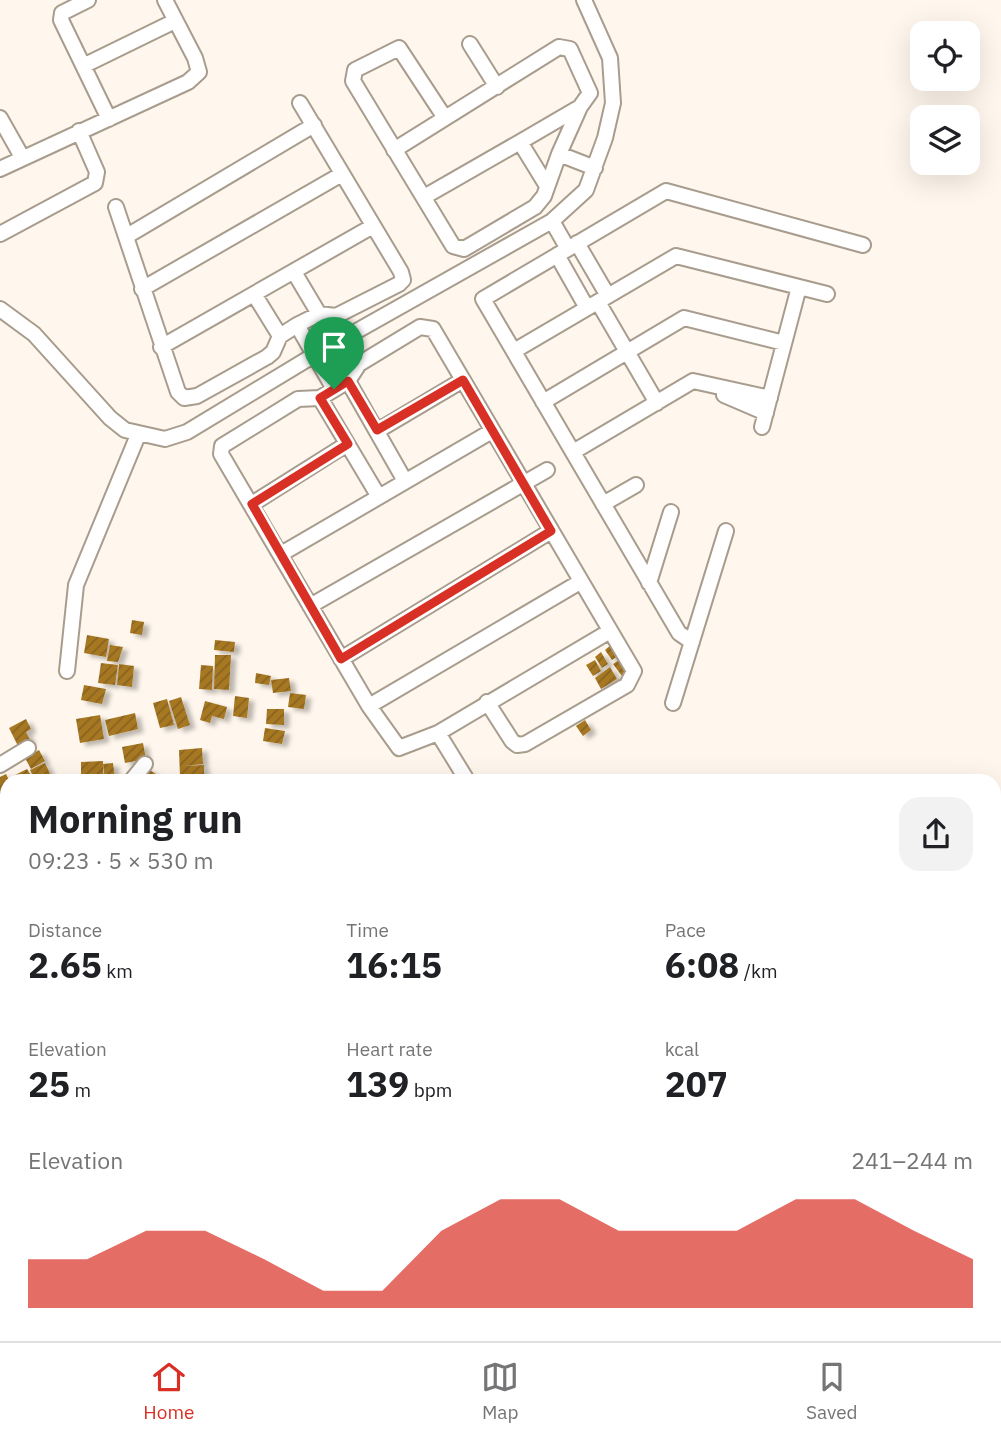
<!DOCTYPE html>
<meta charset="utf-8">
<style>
body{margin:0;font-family:"IBM Plex Sans",sans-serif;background:#f2f2f2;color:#202124;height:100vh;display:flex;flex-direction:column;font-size:26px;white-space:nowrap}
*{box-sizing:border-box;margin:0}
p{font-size:23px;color:#757577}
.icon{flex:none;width:38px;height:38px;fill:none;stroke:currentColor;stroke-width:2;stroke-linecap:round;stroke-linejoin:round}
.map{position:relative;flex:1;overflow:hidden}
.drawer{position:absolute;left:0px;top:774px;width:1001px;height:569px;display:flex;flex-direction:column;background:#fff;border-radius:21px 21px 0 0;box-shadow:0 7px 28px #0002}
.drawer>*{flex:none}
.buttons{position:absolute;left:910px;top:21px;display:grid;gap:14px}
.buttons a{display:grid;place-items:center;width:70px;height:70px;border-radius:14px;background:#fff;box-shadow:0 7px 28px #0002;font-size:35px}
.pin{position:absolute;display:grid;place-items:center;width:60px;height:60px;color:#fff;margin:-72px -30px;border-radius:50% 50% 50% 0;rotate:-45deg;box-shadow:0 0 7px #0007}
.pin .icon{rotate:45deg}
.round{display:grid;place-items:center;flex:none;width:74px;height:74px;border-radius:21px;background:#f2f2f2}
.summary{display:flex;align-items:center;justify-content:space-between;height:119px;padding:0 28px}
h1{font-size:38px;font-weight:800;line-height:52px}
.stats{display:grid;grid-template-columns:repeat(3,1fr);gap:10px;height:119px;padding:7px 28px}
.stats div{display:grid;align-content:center}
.stats b{font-size:35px;font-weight:800}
.stats small{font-size:19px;font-weight:400}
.stats p{font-size:19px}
.chart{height:196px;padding:14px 28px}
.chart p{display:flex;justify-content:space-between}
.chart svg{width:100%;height:126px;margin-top:7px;fill:#d93025;opacity:.7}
.menu{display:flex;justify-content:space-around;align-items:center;height:98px;border-top:2px solid #e0e0e0;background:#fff;font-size:19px;color:#757577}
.menu a{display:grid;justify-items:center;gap:4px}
.menu .current{color:#d93025}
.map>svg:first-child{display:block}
.building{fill:url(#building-hatch);filter:url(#shadow)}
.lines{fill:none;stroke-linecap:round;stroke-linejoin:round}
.minor-casing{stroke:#a89c8d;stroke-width:18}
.minor{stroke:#fff;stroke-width:14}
.route-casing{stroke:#fff;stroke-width:14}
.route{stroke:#d93025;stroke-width:9}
</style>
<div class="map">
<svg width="1001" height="1341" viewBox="0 0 1001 1341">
<defs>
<pattern id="building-hatch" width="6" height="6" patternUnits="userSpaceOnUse" patternTransform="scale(1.75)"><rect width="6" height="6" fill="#a77823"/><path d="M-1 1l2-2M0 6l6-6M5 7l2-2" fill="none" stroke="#89631f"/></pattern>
<filter id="shadow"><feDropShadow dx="5.5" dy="3.5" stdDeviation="2" flood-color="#0004"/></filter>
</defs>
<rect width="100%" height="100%" fill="#fff7ed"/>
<path class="building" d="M 132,620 L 144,622 L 142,635 L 130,633 Z
M 87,635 L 109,639 L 106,657 L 84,653 Z
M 215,640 L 235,642 L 234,652 L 214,650 Z
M 613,643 L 621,654 L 612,660 L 605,650 Z
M 110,645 L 123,647 L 118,662 L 107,661 Z
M 601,652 L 608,664 L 602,668 L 595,657 Z
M 215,655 L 231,655 L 229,690 L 214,689 Z
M 622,658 L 630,670 L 622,676 L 613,664 Z
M 595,660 L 601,671 L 593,676 L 586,665 Z
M 101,663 L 118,665 L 115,685 L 98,683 Z
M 119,664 L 134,666 L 132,687 L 117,685 Z
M 201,665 L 213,666 L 212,690 L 199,689 Z
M 610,667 L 617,679 L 601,689 L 595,678 Z
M 256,673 L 271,676 L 269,685 L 255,683 Z
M 289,678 L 291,691 L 273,693 L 271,680 Z
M 84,685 L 106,689 L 102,704 L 81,700 Z
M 290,693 L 306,695 L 304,709 L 288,707 Z
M 235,696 L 249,698 L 247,718 L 233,716 Z
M 181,697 L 190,725 L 178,729 L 169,701 Z
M 167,699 L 174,725 L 160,728 L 153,703 Z
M 205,701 L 227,707 L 224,719 L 212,716 L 210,723 L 200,720 Z
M 267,709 L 284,709 L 284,725 L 266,724 Z
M 135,713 L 138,729 L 109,736 L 105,720 Z
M 100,715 L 104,739 L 80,743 L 76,719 Z
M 26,719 L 31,729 L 26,732 L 31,742 L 19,748 L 9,728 Z
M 585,720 L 591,730 L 583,736 L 576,726 Z
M 265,728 L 285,731 L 282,744 L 263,741 Z
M 143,743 L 146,759 L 125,763 L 122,747 Z
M 202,748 L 203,764 L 184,766 L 204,765 L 204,775 L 180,776 L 179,750 Z
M 39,750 L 45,761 L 31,769 L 25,758 Z
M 103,761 L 103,780 L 81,780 L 81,762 Z
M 45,763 L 53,780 L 35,780 L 30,770 Z
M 113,763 L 115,779 L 105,780 L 103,764 Z
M 145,767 L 156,774 L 153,780 L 141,774 Z
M 27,769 L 34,780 L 15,780 L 13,776 Z
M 6,774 L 9,780 L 7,818 L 0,804 L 0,777 Z
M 2,851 L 7,851 L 7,875 L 2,875 Z
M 0,933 L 7,948 L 0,954 Z
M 7,975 L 7,1001 L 0,1003 L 0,977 Z
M 7,1003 L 7,1018 L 3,1019 L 0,1006 Z
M 7,1063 L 7,1083 L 6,1083 L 1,1065 Z
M 0,1097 L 7,1113 L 7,1120 L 0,1123 Z
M 994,1104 L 1001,1125 L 1001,1129 L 994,1131 Z
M 7,1122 L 7,1129 L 1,1131 L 0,1125 Z
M 525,1335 L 537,1335 L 539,1340 L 527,1341 Z
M 617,1335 L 645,1335 L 647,1340 L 661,1335 L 663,1341 L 619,1341 Z
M 664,1335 L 684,1335 L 685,1338 L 665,1341 Z
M 725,1335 L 727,1341 L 711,1341 L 710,1338 Z
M 729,1335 L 742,1335 L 743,1341 L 730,1341 Z
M 748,1335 L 762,1335 L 764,1341 L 750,1341 Z
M 764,1335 L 779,1335 L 781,1341 L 766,1341 Z
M 820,1335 L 839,1335 L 842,1341 L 823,1341 Z
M 891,1335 L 914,1335 L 917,1341 L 894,1341 Z"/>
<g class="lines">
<g class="minor-casing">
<path id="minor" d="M 88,0 L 62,13 L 61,20 L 109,119
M 470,44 L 497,87
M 85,65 L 175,21
M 0,118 L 22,157
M 520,142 L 580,107
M 394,150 L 559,47 L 570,49 L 590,93 L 580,107 L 559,154 L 544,196 L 535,207 L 464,249 L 453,246 L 353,81 L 355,70 L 399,48 L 445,118
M 559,154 L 595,168
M 0,169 L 188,82 L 199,72 L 195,58 L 165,0
M 424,197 L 520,142 L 547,186
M 116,207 L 178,392 L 184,398 L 197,396 L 267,357 L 273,352 L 280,336 L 297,325 L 319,314 L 336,316 L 399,284 L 403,280 L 401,272 L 300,103
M 552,221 L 568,249
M 0,234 L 95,183 L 97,172 L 79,131
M 127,236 L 314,125
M 577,243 L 608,296
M 557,255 L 587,308
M 294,272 L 319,314
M 142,289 L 342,174
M 254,294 L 280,336
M 598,302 L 657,403
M 0,309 L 34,334 L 110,418 L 125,430 L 165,439 L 187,432 L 316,354 L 552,221 L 586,190 L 605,138 L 613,103 L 610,58 L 584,0
M 297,325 L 334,389
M 161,347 L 373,226
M 514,351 L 676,256 L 827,294
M 348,381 L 405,481
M 724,395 L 766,413
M 320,398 L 379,497
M 543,402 L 684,318 L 784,343
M 762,427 L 799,287
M 377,431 L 463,380
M 573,452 L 693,381 L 770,398
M 252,504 L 347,444
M 603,504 L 636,485
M 281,554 L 492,431
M 649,583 L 671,512
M 310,606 L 547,470
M 692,642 L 679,633 L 483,299 L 666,191 L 863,245
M 341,659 L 551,531
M 67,671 L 76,585 L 138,435
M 487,702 L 512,741 L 517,745 L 525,744 L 627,685 L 634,671 L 433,329 L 420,327 L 359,364 L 348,381 L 320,398 L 298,399 L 222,446 L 221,454 L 369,706 L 399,748 L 438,733 L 610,631
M 673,703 L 726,531
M 369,706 L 580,582
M 438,733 L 465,777
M 0,765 L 28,748
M 132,780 L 145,764
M 0,831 L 7,829
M 0,879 L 6,890 L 0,914
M 0,968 L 7,968
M 994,1139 L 1001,1138
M 569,1335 L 570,1341
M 688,1335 L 690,1341
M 874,1335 L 880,1341"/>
</g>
<use href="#minor" class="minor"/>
</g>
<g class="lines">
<g class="route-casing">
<path id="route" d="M 463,380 L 551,531 L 341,659 L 252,504 L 348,444 L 320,398 L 348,381 L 377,430 Z"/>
</g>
<use href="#route" class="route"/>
</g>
</svg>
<div class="buttons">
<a><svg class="icon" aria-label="locate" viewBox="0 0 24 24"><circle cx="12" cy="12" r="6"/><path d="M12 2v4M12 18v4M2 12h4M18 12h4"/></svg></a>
<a><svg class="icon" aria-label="layers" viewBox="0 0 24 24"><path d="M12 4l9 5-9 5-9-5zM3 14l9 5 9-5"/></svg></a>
</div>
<div class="pin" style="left:334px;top:389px;background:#1e9e55"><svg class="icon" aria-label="arrive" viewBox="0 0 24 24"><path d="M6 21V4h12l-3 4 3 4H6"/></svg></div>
<section class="drawer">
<div class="summary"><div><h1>Morning run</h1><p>09:23 · 5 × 530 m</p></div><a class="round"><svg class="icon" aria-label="share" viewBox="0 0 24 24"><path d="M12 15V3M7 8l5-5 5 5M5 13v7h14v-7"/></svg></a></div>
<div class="stats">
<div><p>Distance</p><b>2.65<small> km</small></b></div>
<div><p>Time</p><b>16:15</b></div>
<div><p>Pace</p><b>6:08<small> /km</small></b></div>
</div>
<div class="stats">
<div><p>Elevation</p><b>25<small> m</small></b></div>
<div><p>Heart rate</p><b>139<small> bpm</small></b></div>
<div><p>kcal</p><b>207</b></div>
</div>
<div class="chart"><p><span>Elevation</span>241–244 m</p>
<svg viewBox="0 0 160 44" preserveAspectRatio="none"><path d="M0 44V27L10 27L20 17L30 17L40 27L50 38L60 38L70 17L80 6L90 6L100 17L110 17L120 17L130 6L140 6L150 17L160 27V44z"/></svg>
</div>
</section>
</div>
<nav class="menu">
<a class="current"><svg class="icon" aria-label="home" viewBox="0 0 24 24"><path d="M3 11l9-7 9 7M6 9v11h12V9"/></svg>Home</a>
<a><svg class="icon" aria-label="map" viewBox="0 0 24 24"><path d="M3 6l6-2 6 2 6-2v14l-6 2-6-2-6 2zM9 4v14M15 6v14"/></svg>Map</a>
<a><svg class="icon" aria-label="saved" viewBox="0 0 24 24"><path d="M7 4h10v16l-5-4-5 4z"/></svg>Saved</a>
</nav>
